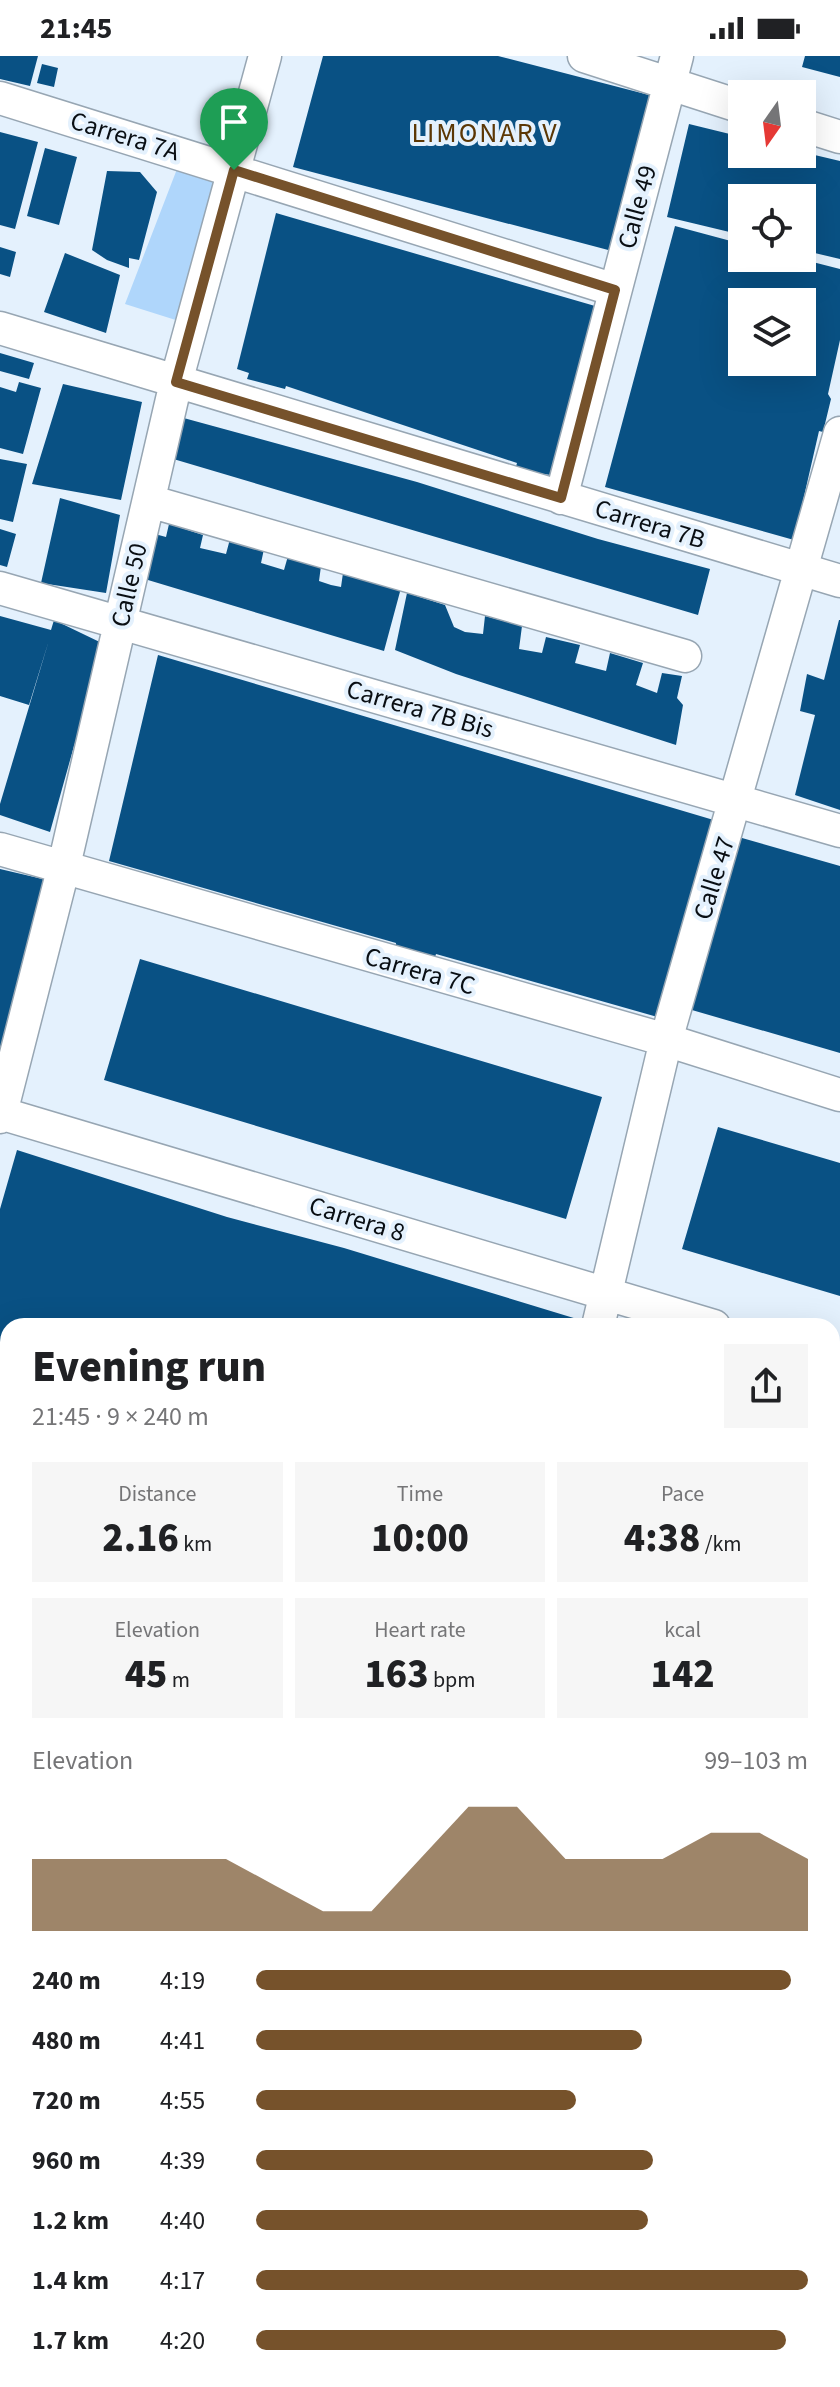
<!DOCTYPE html>
<meta charset="utf-8">
<style>
body{margin:0;font-family:"Source Sans 3",sans-serif;background:#f6f6f6;color:#202124;height:100vh;display:flex;flex-direction:column;font-size:30px;white-space:nowrap}
*{box-sizing:border-box;margin:0}
p{font-size:26px;color:#757577}
.icon{flex:none;width:44px;height:44px;fill:none;stroke:currentColor;stroke-width:2;stroke-linecap:round;stroke-linejoin:round}
.map{position:relative;flex:1;overflow:hidden}
.details{position:absolute;left:0px;top:1262px;width:840px;height:1070px;display:flex;flex-direction:column;background:#fff;border-radius:24px 24px 0 0;box-shadow:0 8px 32px #0002}
.details>*{flex:none}
.needle{width:52px;rotate:194deg}
.tools{position:absolute;left:728px;top:24px;display:grid;gap:16px}
.tools a{display:grid;place-items:center;width:88px;height:88px;border-radius:0px;background:#fff;box-shadow:0 8px 32px #0002;font-size:40px}
.pin{position:absolute;display:grid;place-items:center;width:68px;height:68px;color:#fff;margin:-82px -34px;border-radius:50% 50% 50% 0;rotate:-45deg;box-shadow:0 0 8px #0007}
.pin .icon{rotate:45deg}
.round{display:grid;place-items:center;flex:none;width:84px;height:84px;border-radius:0px;background:#f6f6f6}
.overview{display:flex;align-items:center;justify-content:space-between;height:136px;padding:0 32px}
h1{font-size:44px;font-weight:800;line-height:60px}
.metrics{display:grid;grid-template-columns:repeat(3,1fr);gap:12px;height:136px;padding:8px 32px}
.metrics div{display:grid;align-content:center;border-radius:0px;background:#f6f6f6;text-align:center}
.metrics b{font-size:40px;font-weight:800}
.metrics small{font-size:22px;font-weight:400}
.metrics p{font-size:22px}
.chart{height:224px;padding:16px 32px}
.chart p{display:flex;justify-content:space-between}
.chart svg{width:100%;height:144px;margin-top:8px;fill:#76522b;opacity:.7}
ul{padding:0 32px;list-style:none;font-size:26px}
li{display:grid;grid-template-columns:128px 96px 1fr;align-items:center;height:60px}
li i{height:20px;border-radius:10px;background:#76522b}
.status{display:flex;justify-content:space-between;align-items:center;height:56px;padding:0 40px;background:#fff;direction:ltr}
.status svg{height:22px;fill:currentColor}
.map>svg:first-child{display:block}
.green{fill:#afd6fb}
.building{fill:#095184;fill-rule:evenodd}
.lines{fill:none;stroke-linecap:round;stroke-linejoin:round}
.minor-casing{stroke:#97a6b3;stroke-width:35}
.major-casing{stroke:#97a6b3;stroke-width:45}
.minor{stroke:#fff;stroke-width:32}
.major{stroke:#fff;stroke-width:42}
.route-casing{stroke:#fff;stroke-width:16}
.route{stroke:#76522b;stroke-width:10}
.labels{text-anchor:middle;dominant-baseline:central;stroke-width:8;stroke-linejoin:round;paint-order:stroke}
.street-label{font-size:26px;fill:#090e13;stroke:#e4f1fd}
.neighbourhood-label{font-size:28px;letter-spacing:2px;fill:#5c3704;stroke:#e4f1fd}
</style>
<div class="status"><b>21:45</b><svg viewBox="0 0 49 12"><path d="M0 12V9h3v3zM5 12V6h3v6zM10 12V3h3v9zM15 12V0h3v12zM26 1h20v11H26zM47 4h2v5h-2z"/></svg></div>
<div class="map">
<svg width="840" height="2331" viewBox="0 0 840 2331">
<rect width="100%" height="100%" fill="#e4f1fd"/>
<path class="green" d="M 177,113 L 227,124 L 182,266 L 125,248 Z
M 0,2135 L 8,2139 L 8,2224 L 1,2239 Z
M 16,2324 L 328,2324 L 340,2328 L 339,2331 L 13,2331 Z"/>
<path class="building" d="M 0,0 L 38,0 L 30,30 L 0,23 Z
M 323,0 L 498,0 L 653,40 L 612,195 L 293,111 Z
M 805,0 L 840,0 L 840,21 L 802,11 Z
M 42,8 L 58,12 L 54,31 L 37,27 Z
M 689,68 L 742,81 L 742,98 L 802,96 L 840,105 L 840,203 L 802,194 L 802,142 L 742,142 L 742,179 L 667,161 Z
M 0,76 L 38,86 L 15,173 L 0,169 Z
M 45,92 L 77,101 L 59,169 L 27,160 Z
M 107,115 L 140,116 L 157,136 L 139,204 L 129,202 L 129,212 L 107,204 L 92,194 Z
M 276,157 L 595,250 L 558,420 L 515,414 L 517,407 L 286,330 L 285,333 L 247,323 L 249,317 L 237,313 Z
M 675,170 L 742,188 L 742,202 L 797,202 L 840,213 L 840,284 L 828,338 L 831,343 L 823,376 L 819,375 L 794,484 L 605,431 ZM 742,246 L 802,246 L 802,306 L 742,306 Z
M 0,191 L 16,196 L 10,221 L 0,218 Z
M 65,197 L 120,219 L 106,277 L 44,256 Z
M 0,297 L 34,307 L 29,323 L 0,315 Z
M 19,326 L 41,332 L 23,398 L 0,392 L 0,331 L 16,336 Z
M 63,328 L 142,346 L 121,444 L 32,428 Z
M 180,361 L 417,426 L 598,483 L 710,513 L 698,559 L 170,402 Z
M 0,403 L 27,408 L 13,466 L 0,463 Z
M 60,442 L 120,459 L 106,537 L 41,527 Z
M 169,468 L 203,479 L 200,492 L 226,498 L 230,483 L 264,493 L 261,507 L 284,514 L 288,500 L 321,510 L 319,525 L 331,529 L 341,531 L 343,517 L 401,532 L 384,595 L 138,521 L 151,477 L 166,481 Z
M 0,473 L 16,478 L 7,511 L 0,509 Z
M 407,537 L 445,549 L 454,571 L 465,576 L 483,578 L 485,560 L 522,570 L 519,593 L 542,597 L 546,581 L 580,589 L 575,607 L 606,615 L 610,597 L 643,607 L 636,629 L 657,637 L 662,617 L 682,620 L 677,642 L 683,649 L 676,689 L 456,618 L 395,594 Z
M 0,560 L 51,574 L 54,564 L 108,590 L 74,690 L 50,776 L 0,759 L 0,748 L 49,584 L 29,649 L 0,640 Z
M 839,564 L 840,564 L 840,754 L 795,739 L 815,659 L 800,655 L 807,618 L 824,624 Z
M 158,599 L 717,765 L 668,964 L 436,898 L 433,908 L 395,897 L 396,887 L 109,805 Z
M 735,780 L 840,810 L 840,997 L 685,952 Z
M 0,813 L 47,824 L 0,1023 Z
M 140,903 L 602,1041 L 566,1163 L 104,1024 Z
M 718,1071 L 840,1107 L 840,1240 L 682,1193 Z
M 17,1094 L 227,1161 L 344,1192 L 577,1263 L 576,1270 L 8,1270 L 8,1309 L 0,1307 L 0,1153 Z
M 0,1370 L 8,1372 L 8,1430 L 0,1428 Z
M 0,1435 L 8,1437 L 8,1476 L 1,1503 Z
M 0,1555 L 8,1558 L 8,1631 L 4,1645 L 0,1645 Z
M 832,1610 L 840,1612 L 840,1745 L 832,1743 Z
M 0,1666 L 8,1668 L 8,1749 L 0,1747 Z
M 832,1834 L 840,1836 L 840,1969 L 832,1966 Z
M 0,1910 L 8,1912 L 8,2044 L 0,2042 Z
M 832,2152 L 840,2155 L 840,2287 L 832,2285 Z
M 562,2324 L 677,2324 L 676,2331 L 560,2331 Z
M 691,2324 L 722,2324 L 742,2330 L 688,2331 Z"/>
<g class="lines">
<g class="minor-casing">
<path id="minor" d="M 584,0 L 742,51
M 0,42 L 615,234
M 802,69 L 840,81
M 0,272 L 840,525
M 561,442 L 677,0
M 149,445 L 685,600
M 0,532 L 840,775
M 0,793 L 666,984 L 840,1039
M 0,1057 L 714,1270
M 0,1061 L 63,814 L 176,326 L 265,0
M 598,1270 L 666,984 L 840,377
M 832,1307 L 840,1309
M 0,1324 L 8,1326
M 0,1521 L 8,1523
M 832,1569 L 840,1572
M 832,1778 L 840,1781
M 0,2087 L 8,2089
M 783,2324 L 808,2331"/>
</g>
<g class="major-casing">
<path id="major" d="M 0,1776 L 8,1779
M 0,1840 L 8,1843
M 832,2029 L 840,2031
M 832,2088 L 840,2091"/>
</g>
<use href="#minor" class="minor"/>
<use href="#major" class="major"/>
</g>
<g class="lines">
<g class="route-casing">
<path id="route" d="M 234,114 L 615,234 L 561,442 L 176,326 Z"/>
</g>
<use href="#route" class="route"/>
</g>
<g class="labels">
<g class="street-label">
<text transform="translate(125 80) rotate(17)">Carrera 7A</text>
<text transform="translate(637 151) rotate(-75)">Calle 49</text>
<text transform="translate(650 468) rotate(17)">Carrera 7B</text>
<text transform="translate(129 529) rotate(-77)">Calle 50</text>
<text transform="translate(420 653) rotate(16)">Carrera 7B Bis</text>
<text transform="translate(714 822) rotate(-73)">Calle 47</text>
<text transform="translate(420 915) rotate(16)">Carrera 7C</text>
<text transform="translate(357 1163) rotate(17)">Carrera 8</text>
</g>
<g class="neighbourhood-label">
<text x="485" y="77">LIMONAR V</text>
</g>
</g>
</svg>
<div class="tools">
<a><svg class="needle" viewBox="-14 -14 28 28"><path d="M0-13l5 13h-10z" fill="#e53935"/><path d="M0 13l5-13h-10z" fill="#757577"/></svg></a>
<a><svg class="icon" aria-label="locate" viewBox="0 0 24 24"><circle cx="12" cy="12" r="6"/><path d="M12 2v4M12 18v4M2 12h4M18 12h4"/></svg></a>
<a><svg class="icon" aria-label="layers" viewBox="0 0 24 24"><path d="M12 4l9 5-9 5-9-5zM3 14l9 5 9-5"/></svg></a>
</div>
<div class="pin" style="left:234px;top:114px;background:#1e9e55"><svg class="icon" aria-label="arrive" viewBox="0 0 24 24"><path d="M6 21V4h12l-3 4 3 4H6"/></svg></div>
<section class="details">
<div class="overview"><div><h1>Evening run</h1><p>21:45 · 9 × 240 m</p></div><a class="round"><svg class="icon" aria-label="share" viewBox="0 0 24 24"><path d="M12 15V3M7 8l5-5 5 5M5 13v7h14v-7"/></svg></a></div>
<div class="metrics">
<div><p>Distance</p><b>2.16<small> km</small></b></div>
<div><p>Time</p><b>10:00</b></div>
<div><p>Pace</p><b>4:38<small> /km</small></b></div>
</div>
<div class="metrics">
<div><p>Elevation</p><b>45<small> m</small></b></div>
<div><p>Heart rate</p><b>163<small> bpm</small></b></div>
<div><p>kcal</p><b>142</b></div>
</div>
<div class="chart"><p><span>Elevation</span>99–103 m</p>
<svg viewBox="0 0 160 44" preserveAspectRatio="none"><path d="M0 44V22L10 22L20 22L30 22L40 22L50 30L60 38L70 38L80 22L90 6L100 6L110 22L120 22L130 22L140 14L150 14L160 22V44z"/></svg>
</div>
<ul>
<li><b>240 m</b>4:19<i style="width:97%"></i></li>
<li><b>480 m</b>4:41<i style="width:70%"></i></li>
<li><b>720 m</b>4:55<i style="width:58%"></i></li>
<li><b>960 m</b>4:39<i style="width:72%"></i></li>
<li><b>1.2 km</b>4:40<i style="width:71%"></i></li>
<li><b>1.4 km</b>4:17<i style="width:100%"></i></li>
<li><b>1.7 km</b>4:20<i style="width:96%"></i></li>
</ul>
</section>
</div>
